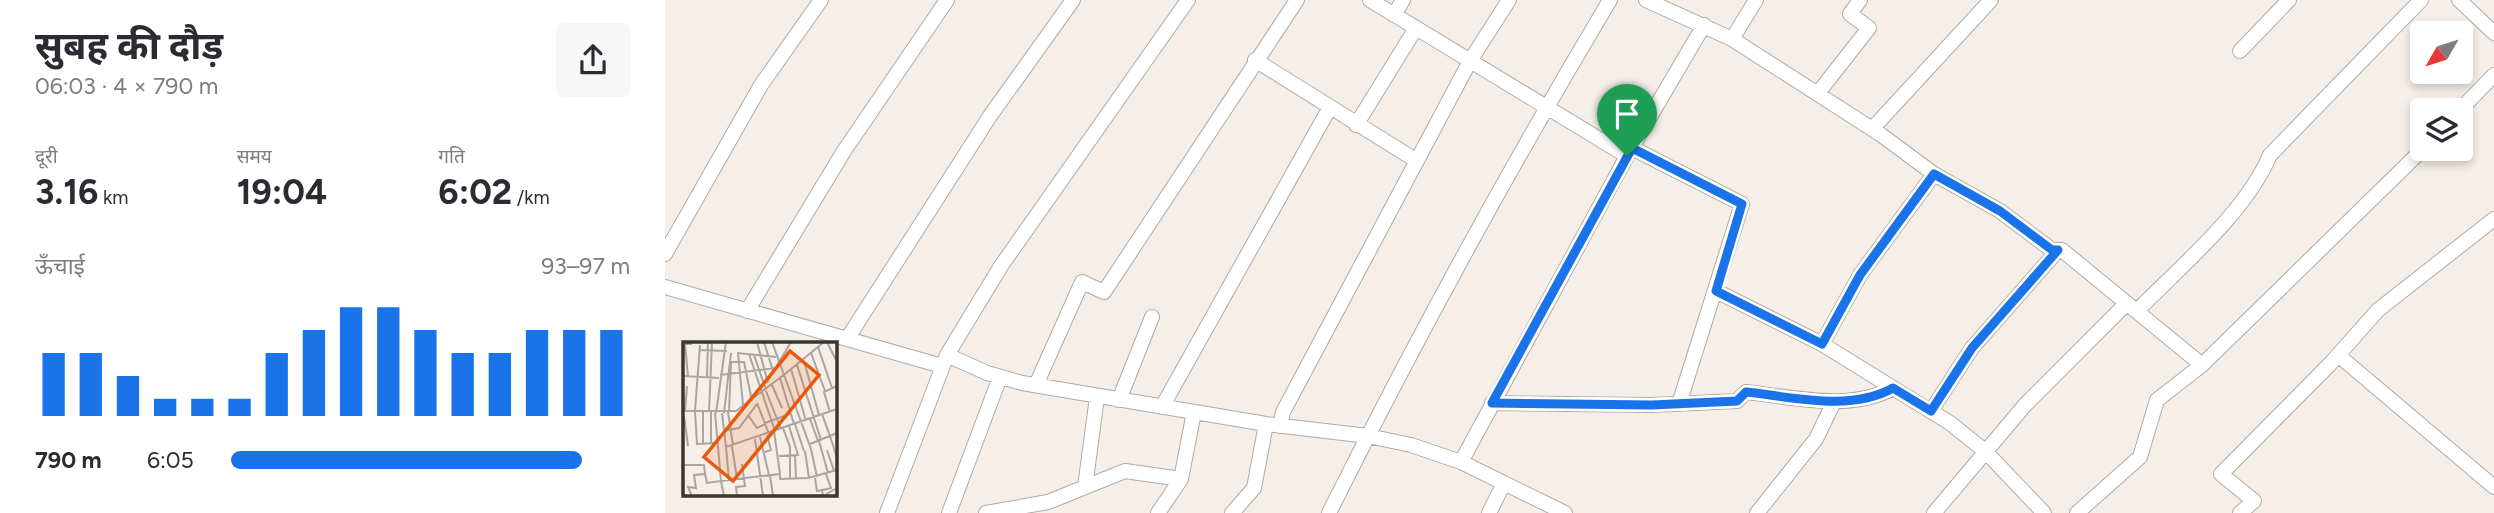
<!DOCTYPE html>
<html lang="hi">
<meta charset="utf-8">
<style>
body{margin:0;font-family:Figtree,"Noto Sans Devanagari",sans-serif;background:#f7f7f7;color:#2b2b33;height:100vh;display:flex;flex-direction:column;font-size:26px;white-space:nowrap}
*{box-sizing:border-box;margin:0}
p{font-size:23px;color:#7c7c81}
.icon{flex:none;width:38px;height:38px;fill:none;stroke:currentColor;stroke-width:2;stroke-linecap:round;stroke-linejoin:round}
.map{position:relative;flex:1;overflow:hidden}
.side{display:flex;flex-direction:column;background:#fff;width:665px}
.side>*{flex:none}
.needle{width:46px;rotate:231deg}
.controls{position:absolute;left:1745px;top:21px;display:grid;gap:14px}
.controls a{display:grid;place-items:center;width:63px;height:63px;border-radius:7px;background:#fff;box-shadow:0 4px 10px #0003;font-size:35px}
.pin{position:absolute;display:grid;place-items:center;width:60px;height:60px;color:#fff;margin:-72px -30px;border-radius:50% 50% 50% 0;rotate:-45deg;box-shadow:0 0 7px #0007}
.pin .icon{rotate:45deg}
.round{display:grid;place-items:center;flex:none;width:74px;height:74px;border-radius:7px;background:#f7f7f7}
.head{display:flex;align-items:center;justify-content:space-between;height:119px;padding:0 35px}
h1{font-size:38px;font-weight:700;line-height:52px}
.figures{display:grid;grid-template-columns:repeat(3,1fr);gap:10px;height:119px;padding:7px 35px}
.figures div{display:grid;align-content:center}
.figures b{font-size:35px;font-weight:700}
.figures small{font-size:19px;font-weight:400}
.figures p{font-size:19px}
.chart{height:196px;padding:14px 35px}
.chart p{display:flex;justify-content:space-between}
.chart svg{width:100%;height:126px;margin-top:7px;stroke:#1a73e8;stroke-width:6}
ul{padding:0 35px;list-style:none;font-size:23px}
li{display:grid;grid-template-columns:112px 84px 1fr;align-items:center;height:52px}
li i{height:18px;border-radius:9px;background:#1a73e8}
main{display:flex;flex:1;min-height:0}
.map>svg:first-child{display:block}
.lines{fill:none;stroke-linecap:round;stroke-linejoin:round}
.street-casing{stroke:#b0aaa4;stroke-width:16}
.street{stroke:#fff;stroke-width:14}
.route-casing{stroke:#fff;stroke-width:14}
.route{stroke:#1a73e8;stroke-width:9}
.inset-road{fill:none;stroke:#aaa5a1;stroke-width:2}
.view{fill:#e8590c;fill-opacity:0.15;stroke:#e8590c;stroke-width:3.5}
.inset-edge{fill:none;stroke:#393734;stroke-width:3.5}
</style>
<main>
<section class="side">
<div class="head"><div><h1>सुबह की दौड़</h1><p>06:03 · 4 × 790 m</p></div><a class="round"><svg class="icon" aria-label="share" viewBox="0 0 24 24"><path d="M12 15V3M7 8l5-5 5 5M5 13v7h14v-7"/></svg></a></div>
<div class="figures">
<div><p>दूरी</p><b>3.16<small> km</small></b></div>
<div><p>समय</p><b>19:04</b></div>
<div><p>गति</p><b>6:02<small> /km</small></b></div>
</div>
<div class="chart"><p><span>ऊँचाई</span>93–97 m</p>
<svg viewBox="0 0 160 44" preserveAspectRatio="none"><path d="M5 44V22M15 44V22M25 44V30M35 44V38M45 44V38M55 44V38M65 44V22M75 44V14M85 44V6M95 44V6M105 44V14M115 44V22M125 44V22M135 44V14M145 44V14M155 44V14"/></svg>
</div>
<ul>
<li><b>790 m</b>6:05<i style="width:88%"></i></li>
</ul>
</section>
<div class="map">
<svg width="1829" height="513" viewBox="0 0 1829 513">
<rect width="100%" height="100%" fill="#f6efe9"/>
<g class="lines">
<g class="street-casing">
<path id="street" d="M 705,0 L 962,156
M 981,0 L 1067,39 L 1215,134 L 1269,174 L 1335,211 L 1387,250 L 1397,250 L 1537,365 L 1492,400 L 1475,457 L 1412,513
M 1794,0 L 1829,33
M 729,15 L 738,0
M 1067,39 L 1091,0
M 1575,51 L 1624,0
M 590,60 L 752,161
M 1153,93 L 1204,28 L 1185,14 L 1195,0
M 1795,110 L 1829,75
M 691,125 L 751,28
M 1207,129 L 1326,0
M 967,148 L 1077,204 L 1014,404
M 0,254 L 96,85 L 156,0
M 0,287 L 277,366
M 1051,291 L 1157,344 L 1228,388
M 1473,310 C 1517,265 1581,212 1605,155 L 1756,0
M 82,311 L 179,151 L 282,0
M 182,339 L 325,116 L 408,0
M 1157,344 L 1195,275 L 1269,174
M 282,355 L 322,373 L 357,383 L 601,424 L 703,436 L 746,445 L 796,462 L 900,513
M 1673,355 L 1829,487
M 1537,365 L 1758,149
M 371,385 L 417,282 L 439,292 L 632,0
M 454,400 L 487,317
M 827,403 L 987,405 L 1072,401 L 1081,392 C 1128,397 1185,412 1228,388 L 1285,423 L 1320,451 L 1379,513
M 497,407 L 664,109
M 1266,411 L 1307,348 L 1393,250
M 615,426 L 618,412 L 805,61 L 844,0
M 796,462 L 962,156 L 1039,25
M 420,487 L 432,397
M 222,513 L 282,355 L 336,266 L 523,0
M 284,513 L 335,377
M 321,513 L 383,502 L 460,471 L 516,479
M 493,513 L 516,479 L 529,412
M 567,513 L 589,488 L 601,424
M 664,513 C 751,339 845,167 945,0
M 824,513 L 839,483
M 1092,513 L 1151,439 L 1169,402
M 1269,513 L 1360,405 L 1462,303
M 1575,513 L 1589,501 L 1556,474 L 1666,363 L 1713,310 L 1829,219"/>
</g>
<use href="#street" class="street"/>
</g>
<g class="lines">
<g class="route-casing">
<path id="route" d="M 967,148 L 1077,204 L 1051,291 L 1157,344 L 1195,275 L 1269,174 L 1335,211 L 1387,250 L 1393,250 L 1307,348 L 1266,411 L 1228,388 C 1185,412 1128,397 1081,392 L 1072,401 L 987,405 L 827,403 Z"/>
</g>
<use href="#route" class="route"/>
</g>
<g transform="translate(18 342)">
<rect width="154" height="154" fill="#f6efe9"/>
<path class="inset-road" d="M 74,0 L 85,41M 81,0 L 90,29M 89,0 L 128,107 L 134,135M 144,0 L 154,20M 135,5 L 149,46M 17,8 L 44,9M 54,11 L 93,15M 55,11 L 60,63M 128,11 L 142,49M 66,12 L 92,89M 71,13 L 83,48M 121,19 L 136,73M 114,23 L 138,98M 108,27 L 123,79M 102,32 L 141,0M 37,33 L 92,26M 0,34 L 36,36M 5,34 L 2,2 L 9,2M 24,35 L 25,0M 97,36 L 111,82M 84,40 L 108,0M 89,43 L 99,66M 83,49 L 98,87M 74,61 L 86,92M 0,69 L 53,69 L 102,32M 2,69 L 4,44M 12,69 L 17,3M 12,69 L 14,102 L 33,101M 26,70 L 29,0M 45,70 L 50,103M 46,70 L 48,20 L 61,20 L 69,59M 147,70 L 141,50 L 154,44M 33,71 L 43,0M 39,71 L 43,105 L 154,67M 41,71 L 48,11M 139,72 L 147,94M 65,73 L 74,86 L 82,82M 1,74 L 5,104M 127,77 L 135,99M 82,81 L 107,72M 112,82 L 121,109M 100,86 L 107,105 L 107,137M 40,89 L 56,86 L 74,62M 147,94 L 154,116M 77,95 L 86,133M 72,97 L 80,154M 136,99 L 145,131M 20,101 L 20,70M 28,101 L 28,70M 127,102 L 154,91M 49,104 L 54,137 L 97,132 L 91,89M 43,105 L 46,138M 144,108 L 151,129M 122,109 L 126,136M 82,110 L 88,108 L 84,93M 112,113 L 113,137M 96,114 L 115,113 L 106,84M 0,123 L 21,123 L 22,132 L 11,133 L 13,146 L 5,145 L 9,154M 22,132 L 24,141 L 38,139 L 32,71M 97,132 L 97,137 L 125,136 L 154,128M 87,133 L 90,154M 132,136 L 134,149 L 139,148 L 140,154 L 154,146M 140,148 L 148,146 L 143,132M 41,154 L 38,139 L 54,137M 54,154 L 53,145 L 62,144 L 59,122"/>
<path class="view" d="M 107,9 L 136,33 L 50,139 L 21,115 Z"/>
<rect width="154" height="154" class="inset-edge"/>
</g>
</svg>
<div class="controls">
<a><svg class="needle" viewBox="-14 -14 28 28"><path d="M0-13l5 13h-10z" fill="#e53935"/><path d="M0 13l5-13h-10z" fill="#7c7c81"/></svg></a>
<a><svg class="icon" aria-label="layers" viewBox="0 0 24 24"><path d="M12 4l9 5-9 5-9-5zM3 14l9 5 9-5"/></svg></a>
</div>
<div class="pin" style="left:962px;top:156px;background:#1e9e55"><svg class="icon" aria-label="arrive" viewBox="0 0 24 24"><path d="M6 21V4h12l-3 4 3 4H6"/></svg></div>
</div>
</main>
